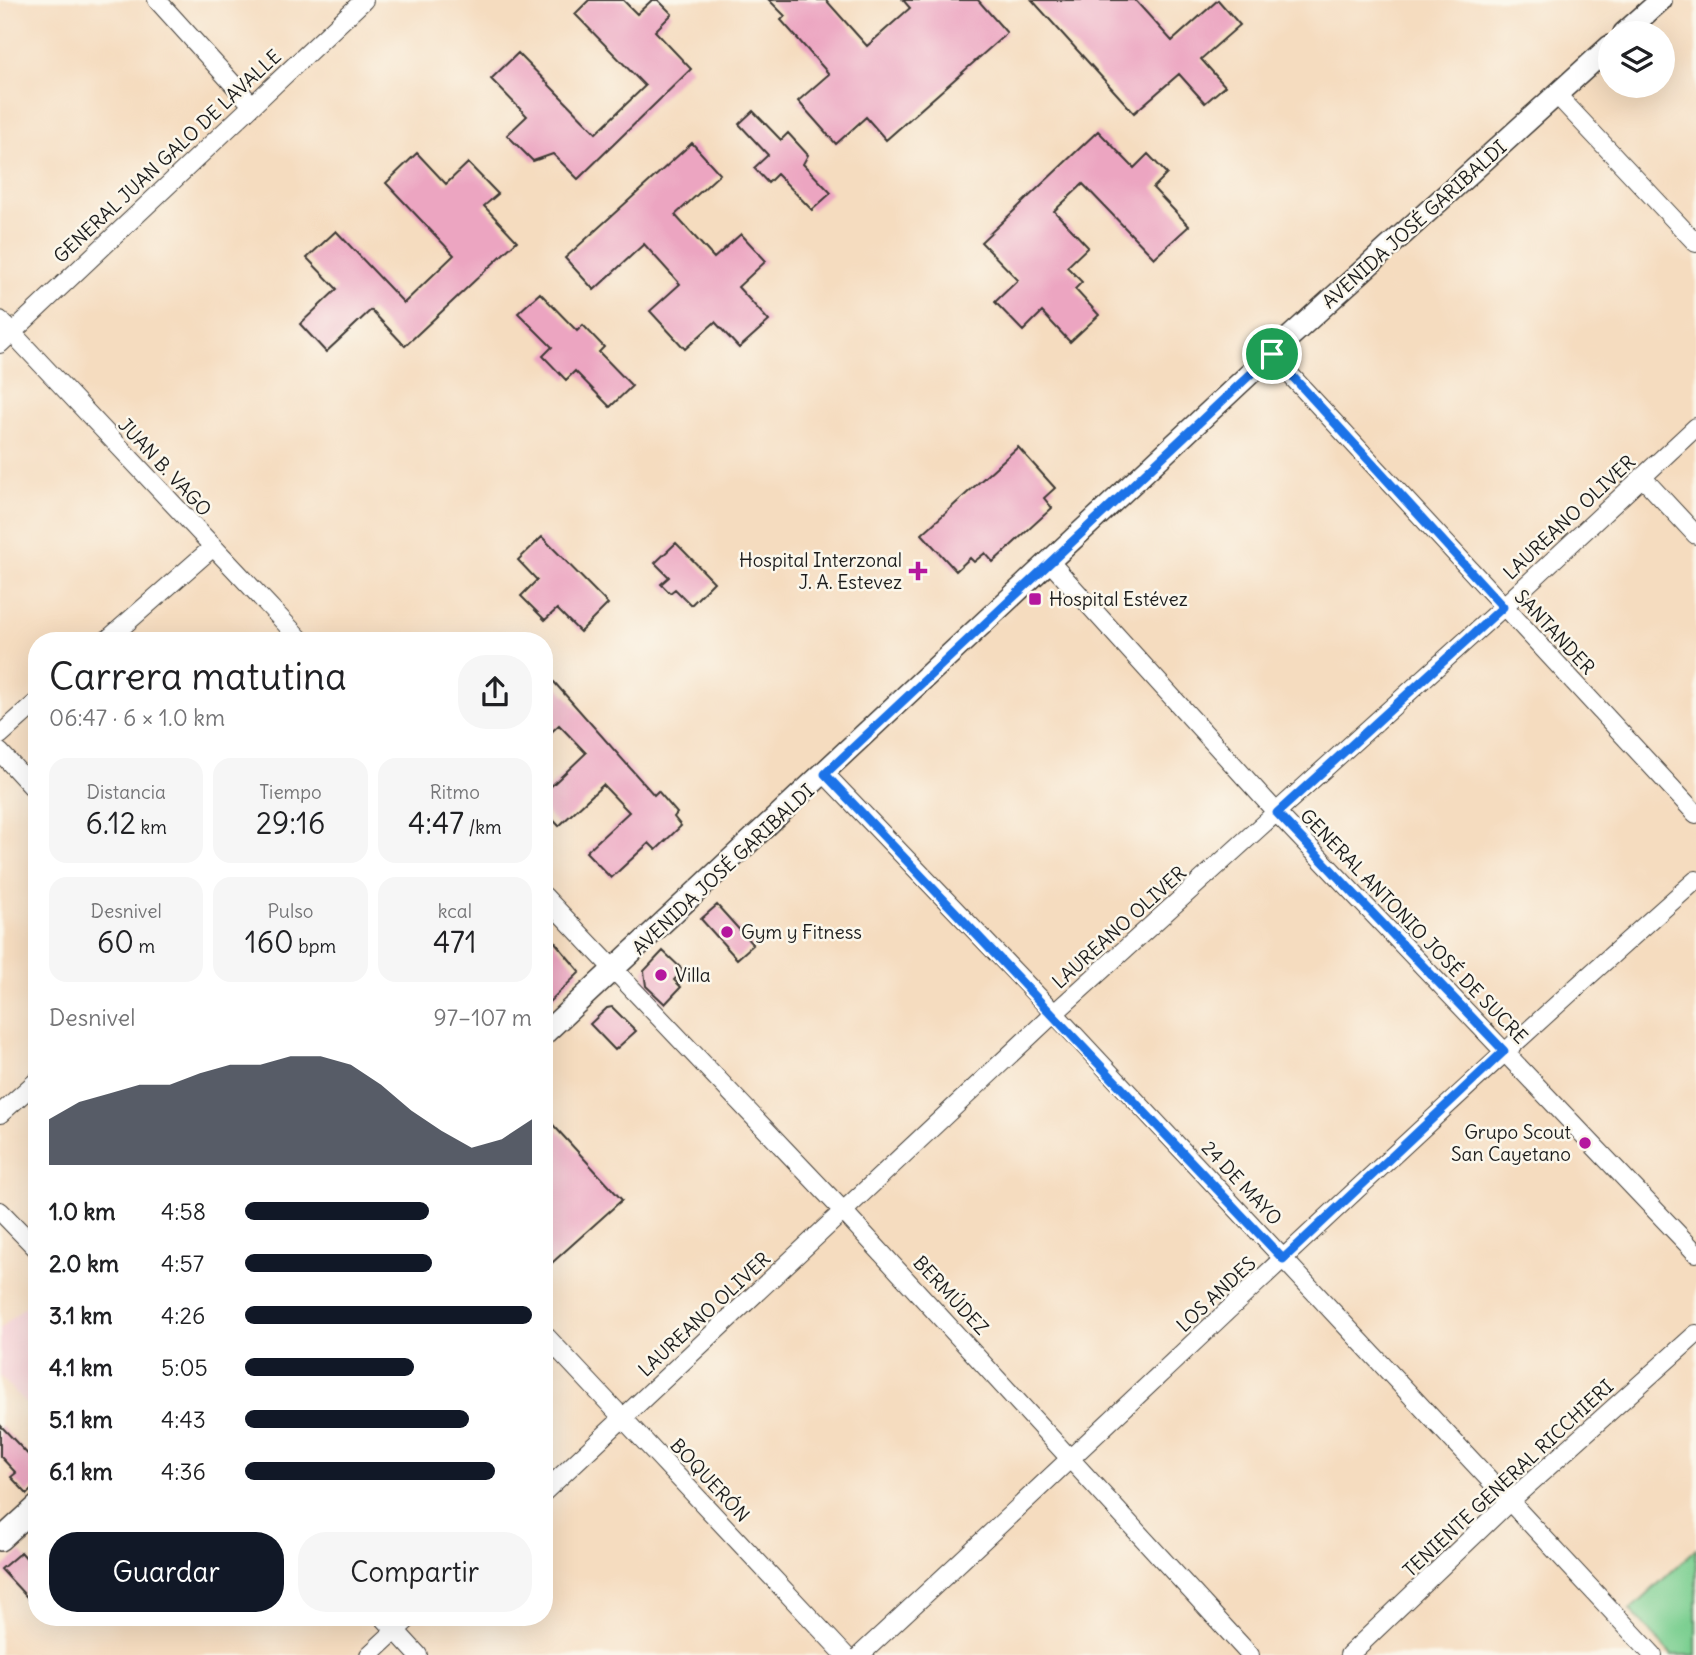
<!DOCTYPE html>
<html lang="es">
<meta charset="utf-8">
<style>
body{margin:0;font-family:Delius,sans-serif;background:#f6f6f6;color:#202124;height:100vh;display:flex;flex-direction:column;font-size:26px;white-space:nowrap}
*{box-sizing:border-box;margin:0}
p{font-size:23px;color:#757577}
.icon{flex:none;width:38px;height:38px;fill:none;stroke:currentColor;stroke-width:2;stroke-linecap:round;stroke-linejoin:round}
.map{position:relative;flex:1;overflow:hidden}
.drawer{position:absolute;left:28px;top:632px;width:525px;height:994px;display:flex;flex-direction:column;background:#fff;border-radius:28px;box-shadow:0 7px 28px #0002}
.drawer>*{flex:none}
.buttons{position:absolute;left:1598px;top:21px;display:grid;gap:14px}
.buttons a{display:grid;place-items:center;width:77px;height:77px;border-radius:50%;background:#fff;box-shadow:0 7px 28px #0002;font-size:35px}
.pin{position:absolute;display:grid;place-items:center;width:60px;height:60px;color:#fff;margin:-30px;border:4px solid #fff;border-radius:50%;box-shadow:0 2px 7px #0007}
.round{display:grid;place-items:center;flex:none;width:74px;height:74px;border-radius:28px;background:#f6f6f6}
.summary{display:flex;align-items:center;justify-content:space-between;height:119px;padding:0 21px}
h1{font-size:38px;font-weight:600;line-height:52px}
.figures{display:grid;grid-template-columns:repeat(3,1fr);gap:10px;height:119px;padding:7px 21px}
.figures div{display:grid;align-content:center;border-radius:18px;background:#f6f6f6;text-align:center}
.figures b{font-size:30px;font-weight:600}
.figures small{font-size:19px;font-weight:400}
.figures p{font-size:19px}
.chart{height:196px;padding:14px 21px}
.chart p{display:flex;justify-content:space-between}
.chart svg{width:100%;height:126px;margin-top:7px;fill:#111827;opacity:.7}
.primary-button{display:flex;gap:14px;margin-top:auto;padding:14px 21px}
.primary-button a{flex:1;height:80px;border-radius:28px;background:#111827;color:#fff;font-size:28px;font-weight:600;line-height:80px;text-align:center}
.primary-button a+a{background:#f6f6f6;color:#202124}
ul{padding:0 21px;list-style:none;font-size:23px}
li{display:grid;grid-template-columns:112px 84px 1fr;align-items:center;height:52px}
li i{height:18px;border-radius:9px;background:#111827}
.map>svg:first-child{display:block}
.built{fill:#f6cfd6}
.green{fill:#7ccf91;stroke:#4c7656;stroke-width:2}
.building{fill:#eca5c1}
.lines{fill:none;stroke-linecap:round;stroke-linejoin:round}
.minor-casing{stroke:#3d3934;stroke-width:20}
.major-casing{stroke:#3d3934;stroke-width:24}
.minor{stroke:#fff;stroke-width:18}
.major{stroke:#fff;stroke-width:21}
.route-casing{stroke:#fff;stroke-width:14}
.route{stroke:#1a73e8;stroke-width:9}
.poi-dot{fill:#b5179e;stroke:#fbf7ec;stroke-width:2.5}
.labels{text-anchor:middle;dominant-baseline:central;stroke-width:5;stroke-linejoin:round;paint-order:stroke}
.street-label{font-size:19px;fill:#1c1c1c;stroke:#fbf7ec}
.poi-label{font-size:19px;fill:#1c1c1c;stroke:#fbf7ec;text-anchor:start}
</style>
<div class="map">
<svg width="1696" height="1655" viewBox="0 0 1696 1655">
<rect width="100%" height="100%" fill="#fbf7ec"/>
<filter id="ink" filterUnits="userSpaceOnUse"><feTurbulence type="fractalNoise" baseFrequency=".0143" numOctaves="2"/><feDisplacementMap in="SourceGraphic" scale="14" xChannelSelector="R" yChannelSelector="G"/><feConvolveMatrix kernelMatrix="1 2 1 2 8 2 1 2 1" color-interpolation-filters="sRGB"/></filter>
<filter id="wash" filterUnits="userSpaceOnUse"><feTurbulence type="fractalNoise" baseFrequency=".00686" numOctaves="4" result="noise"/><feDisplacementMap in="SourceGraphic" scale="28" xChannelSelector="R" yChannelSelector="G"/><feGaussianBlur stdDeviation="1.57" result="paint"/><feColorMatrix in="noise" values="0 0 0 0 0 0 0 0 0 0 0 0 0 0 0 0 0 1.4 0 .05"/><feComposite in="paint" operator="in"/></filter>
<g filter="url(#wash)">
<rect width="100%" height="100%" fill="#f5dcbf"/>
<path class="built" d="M 37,1296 L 37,1416 L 0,1376 L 0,1329 Z"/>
<path class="green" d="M 1696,1549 L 1696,1655 L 1672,1655 L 1630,1610 Z"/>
<g id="blocks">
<path class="building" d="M 589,0 L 623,0 L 637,14 L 652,0 L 658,0 L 672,14 L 655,31 L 691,69 L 578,179 L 553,154 L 533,161 L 507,135 L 527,116 L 491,79 L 518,53 L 596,133 L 645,86 L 575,14 Z
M 769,0 L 826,0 L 867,46 L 910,8 L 903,0 L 978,0 L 1007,33 L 886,140 L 866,117 L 836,144 L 798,101 L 829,74 L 781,20 L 785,16 Z
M 1032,0 L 1135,0 L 1172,41 L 1218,0 L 1240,25 L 1201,59 L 1225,86 L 1205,103 L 1179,74 L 1134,113 Z
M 753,111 L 781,140 L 788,133 L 808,155 L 803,164 L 831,193 L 812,210 L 777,174 L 768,183 L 754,168 L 768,155 L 739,124 Z
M 1098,131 L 1134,168 L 1148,154 L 1167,174 L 1153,188 L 1189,226 L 1154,258 L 1083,184 L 1054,211 L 1088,247 L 1067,267 L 1082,282 L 1075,289 L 1099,315 L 1070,342 L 1042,312 L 1023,331 L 995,302 L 1018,280 L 981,242 Z
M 692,143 L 720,174 L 675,215 L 714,258 L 741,234 L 766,261 L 738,287 L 769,321 L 739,348 L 715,322 L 685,349 L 650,311 L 680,284 L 644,244 L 594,290 L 565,258 Z
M 417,153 L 446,184 L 468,163 L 498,194 L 484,206 L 517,241 L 405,346 L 371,310 L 326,352 L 300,324 L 337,289 L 307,258 L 336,231 L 404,303 L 454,255 L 386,183 Z
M 540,293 L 577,331 L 583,325 L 604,347 L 599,352 L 632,386 L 610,407 L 575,371 L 566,380 L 543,356 L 552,347 L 518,313 Z
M 1018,447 L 1055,488 L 1044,498 L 1052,508 L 993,562 L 985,553 L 974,562 L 970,558 L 956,571 L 922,534 Z
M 542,537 L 608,604 L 580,632 L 557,609 L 545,620 L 521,596 L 537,580 L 518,560 Z
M 676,543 L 714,582 L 691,605 L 675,589 L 670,593 L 661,584 L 669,577 L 655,563 Z
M 544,680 L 554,682 L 654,795 L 658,791 L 677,813 L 674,817 L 681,826 L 656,850 L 649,843 L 611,878 L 586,852 L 629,812 L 603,785 L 559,826 L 544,810 L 544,793 L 586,753 L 559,725 L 544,739 Z
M 717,905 L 753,945 L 737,959 L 701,919 Z
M 544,929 L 580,972 L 544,1007 Z
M 663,951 L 683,970 L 674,980 L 681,987 L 665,1004 L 646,986 L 644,971 Z
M 612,1007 L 636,1031 L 615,1050 L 590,1024 L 607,1008 Z
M 544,1115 L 622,1200 L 544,1270 Z
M 0,1425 L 37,1464 L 37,1484 L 27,1494 L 11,1477 L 16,1473 L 0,1456 Z
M 21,1552 L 37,1570 L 37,1608 L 1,1569 Z"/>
</g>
</g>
<g filter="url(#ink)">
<use href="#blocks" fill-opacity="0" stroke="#3d3934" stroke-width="2"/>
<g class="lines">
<g class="minor-casing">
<path id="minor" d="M 157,0 L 252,105
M 1556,94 L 1696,243
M 0,320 L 301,640
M 0,344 L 364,0
M 1271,354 L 1696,814
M 1642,477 L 1696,535
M 1049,561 L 1277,813 L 1696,1253
M 107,640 L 212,548
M 0,735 L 37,702
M 0,752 L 37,792
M 825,774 L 1055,1014 L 1653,1655
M 544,896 L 844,1212 L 1250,1655
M 0,1114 L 37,1081
M 0,1211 L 37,1249
M 544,1334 L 845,1655
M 544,1492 L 1049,1018 L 1503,607 L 1696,427
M 383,1617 L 418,1655
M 369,1655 L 410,1617
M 860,1655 C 1139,1397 1411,1132 1696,880
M 1349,1655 L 1510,1501 L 1696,1334"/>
</g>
<g class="major-casing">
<path id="major" d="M 1624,33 L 1661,0
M 544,1034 L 1271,354 L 1610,46
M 0,1540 L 37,1506"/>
</g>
<use href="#minor" class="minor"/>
<use href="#major" class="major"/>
</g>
</g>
<g class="lines" filter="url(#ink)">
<g class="route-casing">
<path id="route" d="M 1272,354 L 1503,607 L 1277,813 L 1504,1051 L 1283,1259 L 825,774 Z"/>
</g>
<use href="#route" class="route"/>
</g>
<g class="poi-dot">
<path d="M914.5 560.5h7v7h7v7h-7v7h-7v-7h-7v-7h7z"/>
<rect x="1028" y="592" width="14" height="14" rx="3.5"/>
<circle cx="727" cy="932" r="7"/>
<circle cx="661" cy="975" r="7"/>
<circle cx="1585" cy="1143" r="7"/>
</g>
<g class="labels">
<g class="street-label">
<text transform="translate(167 156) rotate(-43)">GENERAL JUAN GALO DE LAVALLE</text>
<text transform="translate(1414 224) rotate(-42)">AVENIDA JOSÉ GARIBALDI</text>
<text transform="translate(165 467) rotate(47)">JUAN B. VAGO</text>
<text transform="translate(1569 517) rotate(-43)">LAUREANO OLIVER</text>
<text transform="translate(1555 632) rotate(47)">SANTANDER</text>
<text transform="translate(723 869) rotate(-43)">AVENIDA JOSÉ GARIBALDI</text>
<text transform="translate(1414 926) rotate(46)">GENERAL ANTONIO JOSÉ DE SUCRE</text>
<text transform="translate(1119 927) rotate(-42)">LAUREANO OLIVER</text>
<text transform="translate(1242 1183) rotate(47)">24 DE MAYO</text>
<text transform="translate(1216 1294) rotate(-43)">LOS ANDES</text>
<text transform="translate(951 1295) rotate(47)">BERMÚDEZ</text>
<text transform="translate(704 1314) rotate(-43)">LAUREANO OLIVER</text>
<text transform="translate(1508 1478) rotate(-43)">TENIENTE GENERAL RICCHIERI</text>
<text transform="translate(710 1480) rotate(47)">BOQUERÓN</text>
</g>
<g class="poi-label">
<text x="902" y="560" text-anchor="end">Hospital Interzonal<tspan x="902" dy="22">J. A. Estevez</tspan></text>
<text x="1049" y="599">Hospital Estévez</text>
<text x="741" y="932">Gym y Fitness</text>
<text x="675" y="975">Villa</text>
<text x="1571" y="1132" text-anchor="end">Grupo Scout<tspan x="1571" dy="22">San Cayetano</tspan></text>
</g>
</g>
</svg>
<div class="buttons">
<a><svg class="icon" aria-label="layers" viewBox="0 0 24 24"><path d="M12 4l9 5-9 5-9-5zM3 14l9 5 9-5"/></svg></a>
</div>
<div class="pin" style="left:1272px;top:354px;background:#1e9e55"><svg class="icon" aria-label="arrive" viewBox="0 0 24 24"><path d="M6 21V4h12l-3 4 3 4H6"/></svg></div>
<section class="drawer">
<div class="summary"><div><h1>Carrera matutina</h1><p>06:47 · 6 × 1.0 km</p></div><a class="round"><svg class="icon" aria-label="share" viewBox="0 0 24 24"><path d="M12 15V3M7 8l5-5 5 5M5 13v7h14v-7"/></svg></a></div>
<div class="figures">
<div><p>Distancia</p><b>6.12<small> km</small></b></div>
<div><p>Tiempo</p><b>29:16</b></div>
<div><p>Ritmo</p><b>4:47<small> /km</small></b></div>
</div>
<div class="figures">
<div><p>Desnivel</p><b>60<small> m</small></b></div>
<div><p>Pulso</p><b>160<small> bpm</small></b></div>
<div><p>kcal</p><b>471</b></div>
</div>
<div class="chart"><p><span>Desnivel</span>97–107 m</p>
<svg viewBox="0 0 160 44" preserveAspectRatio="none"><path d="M0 44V28L10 22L20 19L30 16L40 16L50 12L60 9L70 9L80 6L90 6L100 9L110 16L120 25L130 32L140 38L150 35L160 28V44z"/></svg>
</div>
<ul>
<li><b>1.0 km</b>4:58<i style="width:64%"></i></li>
<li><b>2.0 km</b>4:57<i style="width:65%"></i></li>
<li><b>3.1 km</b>4:26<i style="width:100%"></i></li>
<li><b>4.1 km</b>5:05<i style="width:59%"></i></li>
<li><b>5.1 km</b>4:43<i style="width:78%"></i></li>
<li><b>6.1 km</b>4:36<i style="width:87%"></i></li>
</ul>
<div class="primary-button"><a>Guardar</a><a>Compartir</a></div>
</section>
</div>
